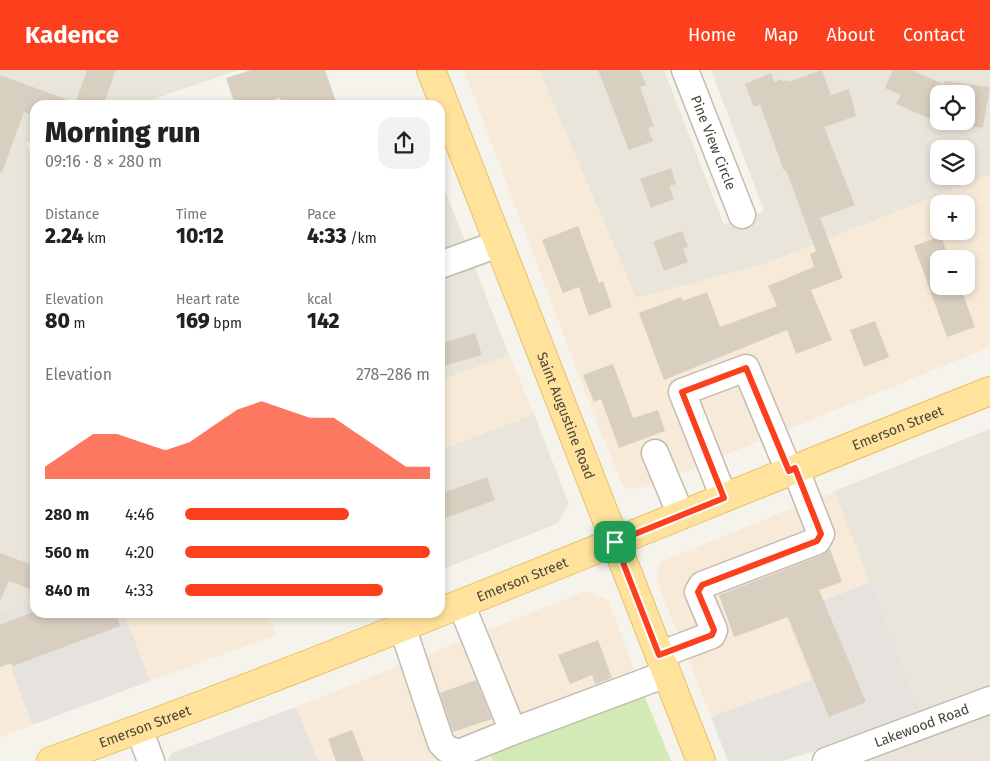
<!DOCTYPE html>
<meta charset="utf-8">
<style>
body{margin:0;font-family:"Fira Sans",sans-serif;background:#f2f2f2;color:#222;height:100vh;display:flex;flex-direction:column;font-size:19px;white-space:nowrap}
*{box-sizing:border-box;margin:0}
p{font-size:16px;color:#767676}
.icon{flex:none;width:28px;height:28px;fill:none;stroke:currentColor;stroke-width:2;stroke-linecap:round;stroke-linejoin:round}
.map{position:relative;flex:1;overflow:hidden}
.sheet{position:absolute;left:30px;top:30px;width:415px;height:518px;display:flex;flex-direction:column;background:#fff;border-radius:15px;box-shadow:0 2px 8px #0003}
.sheet>*{flex:none}
.controls{position:absolute;left:930px;top:15px;display:grid;gap:10px}
.controls a{display:grid;place-items:center;width:45px;height:45px;border-radius:10px;background:#fff;box-shadow:0 2px 8px #0003;font-size:25px}
.pin{position:absolute;display:grid;place-items:center;width:42px;height:42px;color:#fff;margin:-21px;border-radius:10px;box-shadow:0 2px 8px #0006}
.round{display:grid;place-items:center;flex:none;width:52px;height:52px;border-radius:15px;background:#f2f2f2}
.headline{display:flex;align-items:center;justify-content:space-between;height:85px;padding:0 15px}
h1{font-size:28px;font-weight:800;line-height:38px}
.figures{display:grid;grid-template-columns:repeat(3,1fr);gap:8px;height:85px;padding:5px 15px}
.figures div{display:grid;align-content:center}
.figures b{font-size:21px;font-weight:800}
.figures small{font-size:14px;font-weight:400}
.figures p{font-size:14px}
.chart{height:140px;padding:10px 15px}
.chart p{display:flex;justify-content:space-between}
.chart svg{width:100%;height:90px;margin-top:5px;fill:#fc3f1d;opacity:.7}
ul{padding:0 15px;list-style:none;font-size:16px}
li{display:grid;grid-template-columns:80px 60px 1fr;align-items:center;height:38px}
li i{height:12px;border-radius:6px;background:#fc3f1d}
header{display:flex;align-items:center;gap:30px;box-sizing:border-box;height:70px;padding:0 25px;background:#fc3f1d;color:#fff}
header strong{font-size:24px}
nav{display:flex;gap:28px;margin-inline-start:auto;font-size:18px}
.map>svg:first-child{display:block}
.residential{fill:#eae5da;fill-rule:evenodd}
.commercial{fill:#f7ead8;fill-rule:evenodd}
.industrial{fill:#e6e2dd}
.green{fill:#d2eab5}
.building{fill:#d8cfc1;fill-rule:evenodd}
.lines{fill:none;stroke-linecap:round;stroke-linejoin:round}
.minor-casing{stroke:#c2bbae;stroke-width:29}
.major-casing{stroke:#e6c16a;stroke-width:30}
.minor{stroke:#fff;stroke-width:26}
.major{stroke:#ffe39c;stroke-width:28}
.route-casing{stroke:#fff;stroke-width:10}
.route{stroke:#fc3f1d;stroke-width:6}
.labels{text-anchor:middle;dominant-baseline:central;stroke-width:4.5;stroke-linejoin:round;paint-order:stroke}
.street-label{font-size:14px;fill:#4b4439;stroke:#fff}
</style>
<header>
<strong>Kadence</strong>
<nav><a>Home</a><a>Map</a><a>About</a><a>Contact</a></nav>
</header>
<div class="map">
<svg width="990" height="691" viewBox="0 0 990 691">
<rect width="100%" height="100%" fill="#f6f3ec"/>
<path class="residential" d="M 0,0 L 238,0 L 137,35 L 35,35 L 35,70 L 26,73 L 35,96 L 35,530 L 0,543 Z
M 539,0 L 664,0 L 724,155 L 764,141 L 711,0 L 990,0 L 990,105 L 762,195 L 636,228 ZM 939,24 L 966,24 L 966,51 L 939,51 ZM 939,79 L 966,79 L 966,106 L 939,106 Z
M 440,108 L 468,179 L 440,189 Z
M 472,190 L 509,285 L 440,311 L 440,202 Z
M 534,344 L 569,434 L 558,453 L 444,499 L 440,489 L 440,380 Z
M 990,359 L 990,618 L 921,644 L 834,421 Z
M 990,636 L 990,691 L 854,691 Z"/>
<path class="commercial" d="M 464,0 L 539,0 L 636,228 L 762,195 L 990,105 L 990,277 L 646,417 L 632,419 L 623,416 L 596,351 ZM 939,134 L 966,134 L 966,161 L 939,161 ZM 939,189 L 966,189 L 966,216 L 939,216 Z
M 509,285 L 534,344 L 440,380 L 440,311 Z
M 834,421 L 870,512 L 786,545 L 813,610 L 711,647 L 656,509 L 661,492 Z
M 583,522 L 592,523 L 608,530 L 642,620 L 488,677 L 493,691 L 318,691 L 296,637 Z
M 124,543 L 268,543 L 276,565 L 150,611 Z
M 0,567 L 32,655 L 0,667 Z"/>
<path class="industrial" d="M 870,512 L 921,644 L 838,674 L 782,691 L 728,691 L 711,647 L 812,610 L 786,545 Z
M 35,530 L 35,542 L 124,543 L 150,611 L 32,655 L 0,567 L 0,543 Z
M 296,637 L 318,691 L 167,691 L 172,683 Z"/>
<path class="green" d="M 642,620 L 671,691 L 493,691 L 488,677 Z"/>
<path class="building" d="M 87,0 L 116,0 L 103,35 L 86,35 L 76,31 Z
M 251,0 L 325,0 L 337,35 L 283,35 L 280,28 L 260,35 L 235,35 L 226,8 Z
M 598,0 L 640,0 L 646,15 L 640,17 L 654,56 L 648,58 L 653,71 L 629,80 Z
M 822,0 L 831,25 L 849,19 L 856,46 L 824,57 L 855,135 L 820,148 L 843,208 L 811,220 L 832,270 L 796,284 L 787,260 L 664,310 L 639,243 L 681,227 L 683,231 L 707,222 L 720,257 L 777,236 L 768,216 L 814,197 L 810,184 L 816,181 L 786,100 L 784,101 L 776,79 L 760,34 L 754,37 L 745,14 L 771,3 L 774,12 L 782,9 L 783,11 L 787,10 L 788,12 Z
M 893,0 L 911,0 L 944,14 L 944,11 L 990,17 L 983,58 L 933,50 L 896,34 L 901,25 L 885,18 ZM 939,24 L 966,24 L 966,51 L 939,51 Z
M 0,5 L 76,33 L 76,35 L 35,35 L 35,46 L 24,42 L 2,102 L 0,102 Z
M 671,98 L 676,114 L 669,116 L 674,129 L 651,138 L 640,109 Z
M 578,156 L 599,213 L 603,211 L 612,237 L 589,246 L 579,217 L 563,223 L 542,170 Z
M 682,161 L 688,177 L 683,178 L 688,192 L 664,201 L 653,172 Z
M 941,166 L 949,189 L 939,189 L 939,216 L 960,216 L 975,257 L 947,267 L 914,176 Z
M 875,251 L 889,287 L 864,297 L 850,260 Z
M 475,263 L 482,285 L 443,296 L 440,274 Z
M 613,294 L 633,348 L 658,340 L 665,361 L 619,378 L 601,329 L 594,332 L 583,305 Z
M 487,407 L 495,430 L 440,450 L 440,424 Z
M 830,479 L 842,512 L 819,520 L 866,632 L 829,647 L 788,547 L 734,567 L 719,525 L 822,485 Z
M 0,483 L 35,496 L 35,521 L 9,511 L 0,531 Z
M 33,542 L 115,542 L 120,556 L 13,596 L 12,593 L 0,597 L 0,555 Z
M 598,570 L 612,608 L 595,614 L 592,605 L 570,614 L 558,585 Z
M 476,610 L 492,649 L 453,662 L 440,623 Z
M 352,660 L 364,691 L 336,691 L 328,669 Z"/>
<g class="lines">
<g class="minor-casing">
<g id="minor">
<path id="s1" d="M 685,0 L 742,145"/>
<path d="M 440,195 L 498,174"/>
<path d="M 655,383 L 681,445"/>
<path d="M 724,428 L 682,322 L 746,298 L 789,401"/>
<path d="M 403,559 L 441,673 L 447,679 L 459,683 L 511,662 L 510,654 L 461,534"/>
<path d="M 659,585 L 712,565 L 714,560 L 698,522 L 702,515 L 817,471 L 821,464 L 795,398"/>
<path d="M 139,659 L 151,691"/>
<path d="M 511,662 L 666,604"/>
<path id="s2" d="M 826,691 L 990,630"/>
</g>
</g>
<g class="major-casing">
<g id="major">
<path id="s3" d="M 431,0 L 701,691"/>
<path id="s4" d="M 51,691 C 368,576 677,445 990,321"/>
</g>
</g>
<use href="#minor" class="minor"/>
<use href="#major" class="major"/>
</g>
<g class="lines">
<g class="route-casing">
<path id="route" d="M 746,298 L 789,401 L 795,398 L 821,464 L 817,471 L 702,515 L 698,522 L 714,560 L 712,565 L 659,585 L 615,472 L 724,428 L 682,322 Z"/>
</g>
<use href="#route" class="route"/>
</g>
<g class="labels">
<g class="street-label">
<text stroke="none"><textPath href="#s1" startOffset="78">Pine View Circle</textPath></text>
<text stroke="none"><textPath href="#s3" startOffset="371">Saint Augustine Road</textPath></text>
<text stroke="none"><textPath href="#s4" startOffset="910">Emerson Street</textPath></text>
<text stroke="none"><textPath href="#s4" startOffset="505">Emerson Street</textPath></text>
<text stroke="none"><textPath href="#s2" startOffset="102">Lakewood Road</textPath></text>
<text stroke="none"><textPath href="#s4" startOffset="100">Emerson Street</textPath></text>
</g>
</g>
</svg>
<div class="controls">
<a><svg class="icon" aria-label="locate" viewBox="0 0 24 24"><circle cx="12" cy="12" r="6"/><path d="M12 2v4M12 18v4M2 12h4M18 12h4"/></svg></a>
<a><svg class="icon" aria-label="layers" viewBox="0 0 24 24"><path d="M12 4l9 5-9 5-9-5zM3 14l9 5 9-5"/></svg></a>
<a>+</a>
<a>−</a>
</div>
<div class="pin" style="left:615px;top:472px;background:#1e9e55"><svg class="icon" aria-label="arrive" viewBox="0 0 24 24"><path d="M6 21V4h12l-3 4 3 4H6"/></svg></div>
<section class="sheet">
<div class="headline"><div><h1>Morning run</h1><p>09:16 · 8 × 280 m</p></div><a class="round"><svg class="icon" aria-label="share" viewBox="0 0 24 24"><path d="M12 15V3M7 8l5-5 5 5M5 13v7h14v-7"/></svg></a></div>
<div class="figures">
<div><p>Distance</p><b>2.24<small> km</small></b></div>
<div><p>Time</p><b>10:12</b></div>
<div><p>Pace</p><b>4:33<small> /km</small></b></div>
</div>
<div class="figures">
<div><p>Elevation</p><b>80<small> m</small></b></div>
<div><p>Heart rate</p><b>169<small> bpm</small></b></div>
<div><p>kcal</p><b>142</b></div>
</div>
<div class="chart"><p><span>Elevation</span>278–286 m</p>
<svg viewBox="0 0 160 44" preserveAspectRatio="none"><path d="M0 44V38L10 30L20 22L30 22L40 26L50 30L60 26L70 18L80 10L90 6L100 10L110 14L120 14L130 22L140 30L150 38L160 38V44z"/></svg>
</div>
<ul>
<li><b>280 m</b>4:46<i style="width:67%"></i></li>
<li><b>560 m</b>4:20<i style="width:100%"></i></li>
<li><b>840 m</b>4:33<i style="width:81%"></i></li>
</ul>
</section>
</div>
